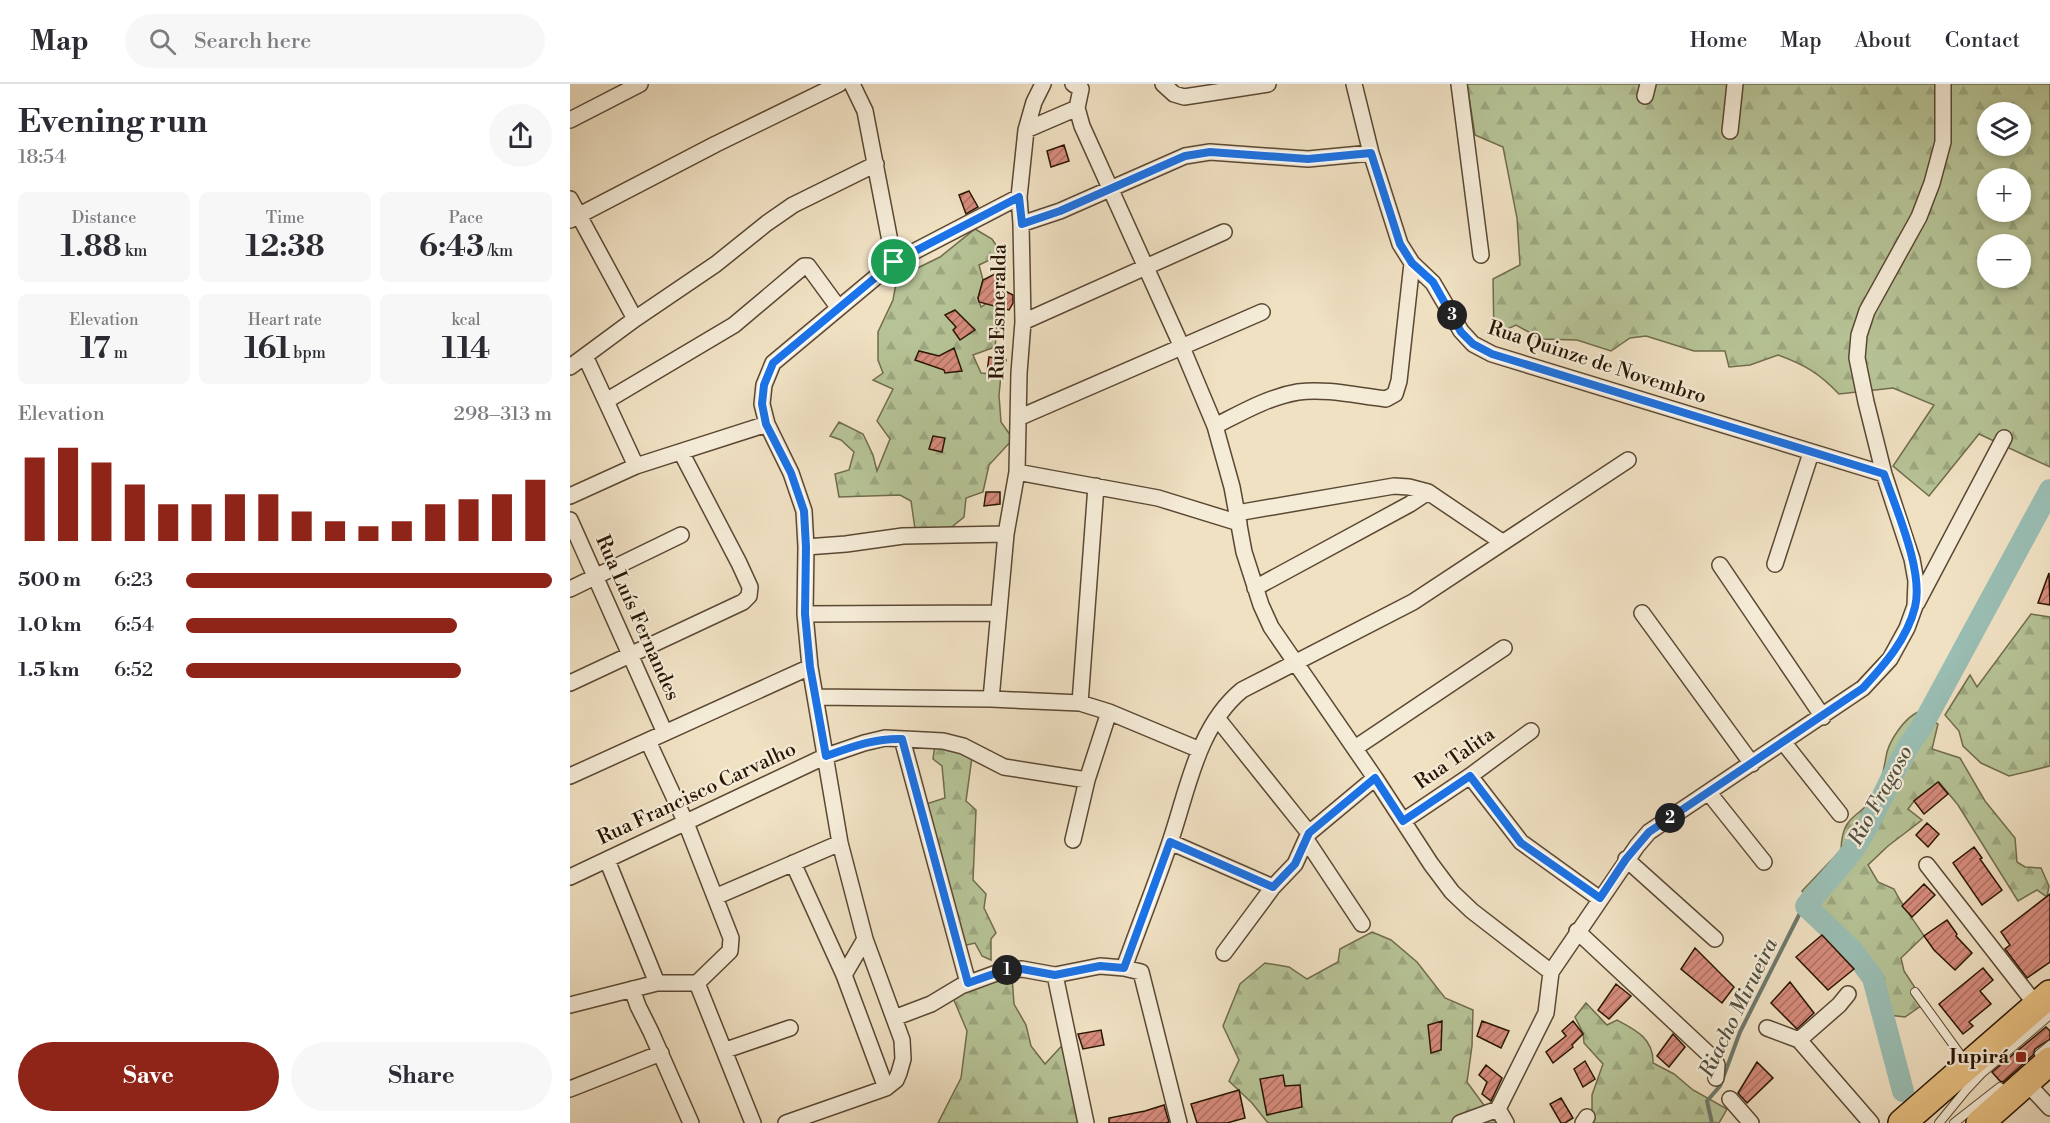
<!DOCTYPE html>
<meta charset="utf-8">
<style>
body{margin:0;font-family:"Libre Bodoni",serif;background:#f7f7f7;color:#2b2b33;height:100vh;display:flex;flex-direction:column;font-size:22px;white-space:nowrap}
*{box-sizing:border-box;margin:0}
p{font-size:20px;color:#7c7c81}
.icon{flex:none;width:33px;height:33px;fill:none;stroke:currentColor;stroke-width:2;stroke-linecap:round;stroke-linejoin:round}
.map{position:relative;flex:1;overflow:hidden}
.details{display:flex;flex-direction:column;background:#fff;width:570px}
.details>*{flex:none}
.controls{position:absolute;left:1407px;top:18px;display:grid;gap:12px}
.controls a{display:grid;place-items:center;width:54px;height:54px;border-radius:50%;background:#fff;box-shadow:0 3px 9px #0003;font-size:30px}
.pin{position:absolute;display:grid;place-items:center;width:51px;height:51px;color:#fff;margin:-26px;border:3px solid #fff;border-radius:50%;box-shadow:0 2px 6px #0007}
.km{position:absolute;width:30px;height:30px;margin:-15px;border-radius:50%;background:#222;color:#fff;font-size:16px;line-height:30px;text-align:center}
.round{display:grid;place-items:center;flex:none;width:63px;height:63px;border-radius:32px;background:#f7f7f7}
.headline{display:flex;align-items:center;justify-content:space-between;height:102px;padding:0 18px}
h1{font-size:33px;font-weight:800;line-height:45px}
.figures{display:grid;grid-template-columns:repeat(3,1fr);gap:9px;height:102px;padding:6px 18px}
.figures div{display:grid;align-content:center;border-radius:9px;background:#f7f7f7;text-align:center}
.figures b{font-size:30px;font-weight:800}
.figures small{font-size:16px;font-weight:400}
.figures p{font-size:16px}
.chart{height:168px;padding:12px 18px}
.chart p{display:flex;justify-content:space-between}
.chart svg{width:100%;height:108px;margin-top:6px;stroke:#8f2418;stroke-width:6}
.action{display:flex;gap:12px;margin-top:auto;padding:12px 18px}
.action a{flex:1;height:69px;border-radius:36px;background:#8f2418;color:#fff;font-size:24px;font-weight:800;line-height:69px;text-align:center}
.action a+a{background:#f7f7f7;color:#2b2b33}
ul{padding:0 18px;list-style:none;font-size:20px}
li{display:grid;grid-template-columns:96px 72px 1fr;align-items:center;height:45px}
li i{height:15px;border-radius:8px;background:#8f2418}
header{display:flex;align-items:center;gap:36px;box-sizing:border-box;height:84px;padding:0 30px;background:#fff;border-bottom:2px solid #e1e1e2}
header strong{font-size:28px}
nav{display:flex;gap:33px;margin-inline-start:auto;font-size:21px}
.search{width:420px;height:54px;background:#f7f7f7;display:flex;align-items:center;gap:15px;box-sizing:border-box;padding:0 21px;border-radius:33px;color:#7c7c81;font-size:22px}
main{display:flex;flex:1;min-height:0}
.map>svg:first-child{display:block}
.forest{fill:url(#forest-firs);stroke:#706c4c;stroke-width:1.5;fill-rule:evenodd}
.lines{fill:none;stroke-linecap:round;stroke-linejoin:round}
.stream{stroke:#6d7a6d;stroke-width:4}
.river{stroke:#9abeb4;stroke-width:22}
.building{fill:url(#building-hatch);stroke:#291503;stroke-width:1.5}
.lane-casing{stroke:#5b4833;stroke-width:10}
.street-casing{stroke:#5b4833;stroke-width:18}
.highway-casing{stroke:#291503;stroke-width:30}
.lane{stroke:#f5ecd8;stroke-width:8}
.street{stroke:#f5ecd8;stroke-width:15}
.highway{stroke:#e8c082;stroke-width:27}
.route-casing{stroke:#fff;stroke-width:12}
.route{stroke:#1a73e8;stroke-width:8}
.poi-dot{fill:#8f2418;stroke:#f5ecd8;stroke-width:2}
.labels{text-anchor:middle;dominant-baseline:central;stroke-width:4.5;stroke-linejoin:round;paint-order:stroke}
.street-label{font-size:20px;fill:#291503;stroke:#f5ecd8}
.poi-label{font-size:20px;font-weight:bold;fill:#291503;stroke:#f5ecd8;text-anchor:end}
.water-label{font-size:21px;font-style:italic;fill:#515041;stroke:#f5ecd8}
</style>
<header>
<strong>Map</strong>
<div class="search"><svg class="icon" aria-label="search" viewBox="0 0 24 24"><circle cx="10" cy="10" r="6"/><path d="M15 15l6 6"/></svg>Search here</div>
<nav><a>Home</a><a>Map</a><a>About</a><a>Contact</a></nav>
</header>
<main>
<section class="details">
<div class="headline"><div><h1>Evening run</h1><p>18:54</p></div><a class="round"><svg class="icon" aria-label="share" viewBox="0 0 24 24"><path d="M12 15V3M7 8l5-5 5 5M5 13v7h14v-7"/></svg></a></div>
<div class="figures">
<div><p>Distance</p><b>1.88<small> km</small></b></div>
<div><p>Time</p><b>12:38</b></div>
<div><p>Pace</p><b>6:43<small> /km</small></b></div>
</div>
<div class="figures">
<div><p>Elevation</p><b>17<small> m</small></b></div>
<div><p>Heart rate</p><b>161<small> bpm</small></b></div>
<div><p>kcal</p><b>114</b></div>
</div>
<div class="chart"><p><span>Elevation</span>298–313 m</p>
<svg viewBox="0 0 160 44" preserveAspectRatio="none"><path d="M5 44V10M15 44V6M25 44V12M35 44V21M45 44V29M55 44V29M65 44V25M75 44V25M85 44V32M95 44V36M105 44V38M115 44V36M125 44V29M135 44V27M145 44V25M155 44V19"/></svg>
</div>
<ul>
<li><b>500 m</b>6:23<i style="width:100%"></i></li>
<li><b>1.0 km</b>6:54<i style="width:74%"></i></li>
<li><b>1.5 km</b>6:52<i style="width:75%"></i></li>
</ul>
<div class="action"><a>Save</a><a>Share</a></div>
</section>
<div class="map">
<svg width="1480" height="1039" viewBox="0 0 1480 1039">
<defs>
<pattern id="forest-firs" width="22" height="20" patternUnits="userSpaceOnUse" patternTransform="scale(1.5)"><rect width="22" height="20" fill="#b6c396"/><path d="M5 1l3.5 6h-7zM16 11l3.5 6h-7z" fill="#9ca780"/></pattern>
<pattern id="building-hatch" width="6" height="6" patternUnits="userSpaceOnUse" patternTransform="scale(1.5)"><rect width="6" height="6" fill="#d78c7d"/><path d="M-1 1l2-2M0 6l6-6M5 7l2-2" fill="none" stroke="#ae7164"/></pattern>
</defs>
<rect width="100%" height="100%" fill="#f0e1c3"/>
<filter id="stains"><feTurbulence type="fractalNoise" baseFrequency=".00333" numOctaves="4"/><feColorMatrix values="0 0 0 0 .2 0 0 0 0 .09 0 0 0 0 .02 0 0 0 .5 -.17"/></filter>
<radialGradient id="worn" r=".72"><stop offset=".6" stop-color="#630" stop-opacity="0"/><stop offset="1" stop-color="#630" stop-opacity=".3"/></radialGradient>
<path class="forest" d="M 897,0 L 1480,0 L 1480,383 L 1409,350 L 1359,412 L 1323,382 L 1364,321 L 1323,304 L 1269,310 C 1249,289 1235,281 1208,271 L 1180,281 L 1159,283 L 1155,267 L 1124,267 L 1076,252 L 1060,254 L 1041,267 L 1007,256 L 971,255 L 946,241 L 924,251 L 923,195 L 950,181 L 947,134 L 933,63 L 905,51 ZM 1418,28 L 1450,28 L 1450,62 L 1418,62 ZM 1418,94 L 1450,94 L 1450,128 L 1418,128 ZM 1418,160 L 1450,160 L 1450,194 L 1418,194 Z
M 405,145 L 422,155 L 432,170 L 409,181 L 413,196 L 408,214 L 411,223 L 423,215 L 428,234 L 425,263 L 403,271 L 411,289 L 431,291 L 429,311 L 431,338 L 443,355 L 419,381 L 413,408 L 396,414 L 394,433 L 378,446 L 345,445 L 341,417 L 330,411 L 269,413 L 265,390 L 279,386 L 284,368 L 271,356 L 260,352 L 269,338 L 293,350 L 303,371 L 307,387 L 320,355 L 307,337 L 323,305 L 303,296 L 313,289 L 308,276 L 308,248 L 323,216 L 327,194 L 370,173 Z
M 1461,530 L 1480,533 L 1480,682 L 1439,692 L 1411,679 L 1393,662 L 1389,647 L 1375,631 L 1400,591 L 1407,603 Z
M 1348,628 L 1368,640 L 1362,665 L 1390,674 L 1415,717 L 1445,754 L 1447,778 L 1455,783 L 1471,784 L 1479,802 L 1477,813 L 1467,806 L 1448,817 L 1388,721 L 1369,698 L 1344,717 L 1338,725 L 1352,736 L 1318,762 L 1298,781 L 1308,798 L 1324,805 C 1332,822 1344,836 1354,852 L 1331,874 L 1334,887 L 1355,919 L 1335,933 L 1318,931 L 1307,889 L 1232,807 L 1271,766 C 1272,727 1292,735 1306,709 C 1313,695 1314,682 1317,668 C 1321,654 1335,634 1348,628 Z
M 365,661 L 402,673 L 396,717 L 406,726 L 403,796 L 416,810 L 414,824 L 426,849 L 421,855 L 421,876 L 412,872 L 405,859 L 392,862 L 350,722 L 375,714 L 372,682 L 363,675 Z
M 802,848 L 821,856 L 847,878 L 875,914 L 903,926 L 902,962 L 897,998 L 927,1039 L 698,1039 L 682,1019 L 659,997 L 669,976 L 653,942 L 670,900 L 695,879 L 719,883 L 737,895 L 768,878 L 770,865 Z
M 442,892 L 444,920 L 456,941 L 461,962 L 475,980 L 498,955 L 513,1039 L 368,1039 L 391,994 L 397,947 L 381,909 Z
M 1016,919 L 1037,941 L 1047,936 C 1066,946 1084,955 1083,979 L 1104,990 L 1123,1006 L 1157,1025 L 1149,1039 L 1018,1039 L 1022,1033 L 1022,1011 L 1033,980 L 1014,959 L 1013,949 L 1005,933 Z"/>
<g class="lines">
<path class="stream" d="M 1142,1039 L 1137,1017 L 1150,1002 L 1170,948 L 1231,827 L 1236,822"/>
<path class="river" d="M 1333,1007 L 1303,894 L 1283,867 L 1236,822 C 1252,802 1272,783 1286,761 C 1311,724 1324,679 1351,644 L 1480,406"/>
</g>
<path class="building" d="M 494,61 L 499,77 L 481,83 L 477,67 Z
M 399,107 L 408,123 L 396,130 L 389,111 Z
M 425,190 L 435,207 L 443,211 L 443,219 L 439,226 L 409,218 L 408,214 L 413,196 Z
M 385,226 L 405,246 L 390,256 L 383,246 L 386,243 L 375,231 Z
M 384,264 L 392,287 L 375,289 L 374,286 L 345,276 L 349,267 L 369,272 Z
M 419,273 L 436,276 L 432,288 L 417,289 Z
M 363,352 L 375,354 L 372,368 L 359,365 Z
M 416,408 L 430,408 L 430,420 L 414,422 Z
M 1479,489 L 1480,521 L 1468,519 Z
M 1368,698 L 1378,710 L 1354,730 L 1344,717 Z
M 1357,739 L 1369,750 L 1358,763 L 1346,751 Z
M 1404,763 L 1412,774 L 1410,775 L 1432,806 L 1412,821 L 1383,779 Z
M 1354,800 L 1365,811 L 1342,833 L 1332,822 Z
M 1480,810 L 1480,878 L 1457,894 L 1435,865 L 1440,861 L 1431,848 Z
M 1377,836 L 1387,850 L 1386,852 L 1402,869 L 1385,886 L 1364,866 L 1354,852 Z
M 1252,851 L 1284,885 L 1258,906 L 1226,873 Z
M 1125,864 L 1164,903 L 1152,919 L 1111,885 Z
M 1413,884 L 1423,896 L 1410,907 L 1421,920 L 1399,938 L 1403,942 L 1393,950 L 1369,920 Z
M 1220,898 L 1244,929 L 1227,945 L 1201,919 Z
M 1046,900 L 1061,912 L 1039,935 L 1028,926 Z
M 872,937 L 871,966 L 861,969 L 858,941 Z
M 912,937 L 939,947 L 931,964 L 907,952 Z
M 1003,937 L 1013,950 L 1002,961 L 1003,963 L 983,979 L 976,968 L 996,952 L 992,947 Z
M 1476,943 L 1480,947 L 1480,955 L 1465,965 L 1463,971 L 1433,998 L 1430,997 L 1422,988 Z
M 531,946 L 534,961 L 513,965 L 508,950 Z
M 1103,950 L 1115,963 L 1099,983 L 1087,972 Z
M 1015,977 L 1025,995 L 1013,1003 L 1004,985 Z
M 1187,978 L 1203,994 L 1177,1019 L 1168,1009 Z
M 916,981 L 932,994 L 921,1017 L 912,1010 L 917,998 L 909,991 Z
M 713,991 L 715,1002 L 730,1001 L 732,1023 L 697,1031 L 690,995 Z
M 669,1006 L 675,1034 L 657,1039 L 627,1039 L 621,1020 Z
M 991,1014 L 1003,1034 L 995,1039 L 991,1039 L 980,1020 Z
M 594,1021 L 599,1038 L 596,1039 L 539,1039 L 539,1034 L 575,1027 Z"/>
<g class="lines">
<g class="lane-casing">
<path id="lane" d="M 1345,908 L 1395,977
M 1469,970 L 1480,961
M 1369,1039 L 1396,1006 L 1411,990 L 1480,931
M 1384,1039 L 1430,1003"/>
</g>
<g class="street-casing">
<path id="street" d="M 282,0 L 295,27 L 324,178
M 503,0 L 511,5 L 507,24 L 512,42 L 611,261 L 645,342 L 662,403 L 674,468 L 691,521 L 701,543 L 805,694 L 861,780 L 882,808 L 902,827 L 981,888
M 593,0 L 604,10 L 614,13 L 698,0
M 784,0 L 801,69 L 830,160 L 842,179 L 863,199 L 891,247 L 903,260 L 922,270 L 1314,390
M 889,0 L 911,171
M 1075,12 L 1078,0
M 0,36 L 70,0
M 456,46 L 507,24
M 1160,47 L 1165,0
M 0,115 L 65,235
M 0,136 L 146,60 L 269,0
M 451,140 L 490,127 L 615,72 L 640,68 L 738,75 L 801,69
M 453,238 L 654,148
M 15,272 L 66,382
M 0,283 L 65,235 L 146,180 L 197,139 L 223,121 L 306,80
M 36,317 L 164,241 L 234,182 L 238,182 L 268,223
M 448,334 L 692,228
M 645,342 C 671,329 698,313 728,308 C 756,304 788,312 816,315 L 825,310 L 829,297 L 842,179
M 447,388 L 588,414 L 669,439
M 0,412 L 66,382 L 197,340
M 667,429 L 824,402 L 839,403 L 858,408 L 932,458
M 0,436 L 95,649
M 236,463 L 276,460 L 333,452 L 436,450
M 1205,480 L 1241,369
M 1150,481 L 1253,633
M 685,504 L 840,420 L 858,408
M 0,505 L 111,451
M 1347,519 L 1434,354
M 1072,529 L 1182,680
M 235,530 L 429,529
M 0,599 L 173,518 L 179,512 L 180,503 L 169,479 L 111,368
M 245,613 L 421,615 L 510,619 L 539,628 L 630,666
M 421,615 L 436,450 L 447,388 L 449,289 L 453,238 L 451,140 L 449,113 L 456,46 L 464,18 L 473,0
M 510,619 L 526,402
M 647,634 L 739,749
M 332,655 L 398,899
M 78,657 L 116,739 L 161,854 L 160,867 L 127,899
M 1214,659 L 1270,730
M 785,664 L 934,564
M 0,692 L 240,583
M 900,692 L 951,758 L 1030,815
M 1139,709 L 1194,778
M 833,737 L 900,692 L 961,647
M 739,749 L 805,694
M 503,756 L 517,696 L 539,628
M 737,757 L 792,840
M 600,758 L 703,803
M 1056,775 L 1145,855
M 37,776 L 87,899
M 223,779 L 274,891
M 1357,781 L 1467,922
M 0,793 L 256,672 L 294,659 L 315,654 L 373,657 L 393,662 L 434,683 L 517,696
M 145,813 L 270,759
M 1007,847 L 1145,976 L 1147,981 L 1146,994
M 295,855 L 332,956 L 333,975 L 329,989 L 326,996 L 316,1004
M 654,869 L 703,803 L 725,780 L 739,749
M 554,884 C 569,842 586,800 600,758 C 618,706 627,643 672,606 L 843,518 L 1058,376
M 485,891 L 516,1039
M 127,899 L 183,1039
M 62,905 L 68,922 L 81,948 L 121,1039
M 0,921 L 87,899 L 127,899
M 324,934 L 361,920 L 391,902 L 432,887 L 452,885 L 485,891 L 530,882 L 554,884 L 571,888 L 609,1039
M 1197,944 L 1229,956 L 1301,1039
M 1229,956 L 1269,921 L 1278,910
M 156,966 L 220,944
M 1456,998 L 1480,1024
M 0,1005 L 91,969
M 1160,1015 L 1181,1039
M 928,1025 L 976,929 L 981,888 L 1067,762 L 1079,748 L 1293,604 L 1320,575 L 1337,544 L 1345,522 L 1346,497 L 1342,475 L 1314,390 L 1296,318 L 1287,274 L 1289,251 L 1297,227 L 1349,133 L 1362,99 L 1373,58 L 1373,0
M 928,1025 L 936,1039
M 216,1039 L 316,1004 L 274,891 L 295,855 L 270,759 L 240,583 L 235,530 L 236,463 L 234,427 L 221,389 L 197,340 L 192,320 L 194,301 L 203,279 L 324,178 L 449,113
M 890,1039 L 928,1025
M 1013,1039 L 1017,1033"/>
</g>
<g class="highway-casing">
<path id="highway" d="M 1332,1039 L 1480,910
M 1410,1039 L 1480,977"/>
</g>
<use href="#lane" class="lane"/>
<use href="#street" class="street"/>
<use href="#highway" class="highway"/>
</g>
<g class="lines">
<g class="route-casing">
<path id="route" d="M 640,68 L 738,75 L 801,69 L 830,160 L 842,179 L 863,198 L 891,248 L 903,260 L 922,270 L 1314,390 C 1326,425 1354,488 1345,523 C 1337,555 1315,580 1293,604 L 1079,748 L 1056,775 L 1030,814 L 951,759 L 900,692 L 833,737 L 805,694 L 739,749 L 725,780 L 703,803 L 600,758 L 554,884 L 530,882 L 485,891 L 452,885 L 432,887 L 398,899 L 332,655 C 305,654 282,663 256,672 L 240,583 L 235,530 L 236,463 L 234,427 L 221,389 L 196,340 L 192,320 L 194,301 L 203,279 L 324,178 L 449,113 L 452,140 L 490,127 L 615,72 Z"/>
</g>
<use href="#route" class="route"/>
</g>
<rect class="poi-dot" x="1445" y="967" width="12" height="12" rx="3"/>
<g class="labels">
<g class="street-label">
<text transform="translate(429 228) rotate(-89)">Rua Esmeralda</text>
<text transform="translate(1027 279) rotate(18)">Rua Quinze de Novembro</text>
<text transform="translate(67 534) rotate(66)">Rua Luís Fernandes</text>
<text transform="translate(885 675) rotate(-35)">Rua Talita</text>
<text transform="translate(127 710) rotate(-25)">Rua Francisco Carvalho</text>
</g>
<g class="poi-label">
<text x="1439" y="973">Jupirá</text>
</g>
<g class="water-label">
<text transform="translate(1311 712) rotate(-61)">Rio Fragoso</text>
<text transform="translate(1169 924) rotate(-64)">Riacho Mirueira</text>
</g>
</g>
<rect width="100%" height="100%" filter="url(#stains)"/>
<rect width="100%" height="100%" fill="url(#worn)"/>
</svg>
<div class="controls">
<a><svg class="icon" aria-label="layers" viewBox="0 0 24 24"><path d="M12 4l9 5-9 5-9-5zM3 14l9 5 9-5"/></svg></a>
<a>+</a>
<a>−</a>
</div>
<div class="pin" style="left:324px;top:178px;background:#1e9e55"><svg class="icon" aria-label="arrive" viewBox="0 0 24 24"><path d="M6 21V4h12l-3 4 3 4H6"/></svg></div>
<b class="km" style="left:437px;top:886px">1</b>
<b class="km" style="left:1100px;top:734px">2</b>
<b class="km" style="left:882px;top:231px">3</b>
</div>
</main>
